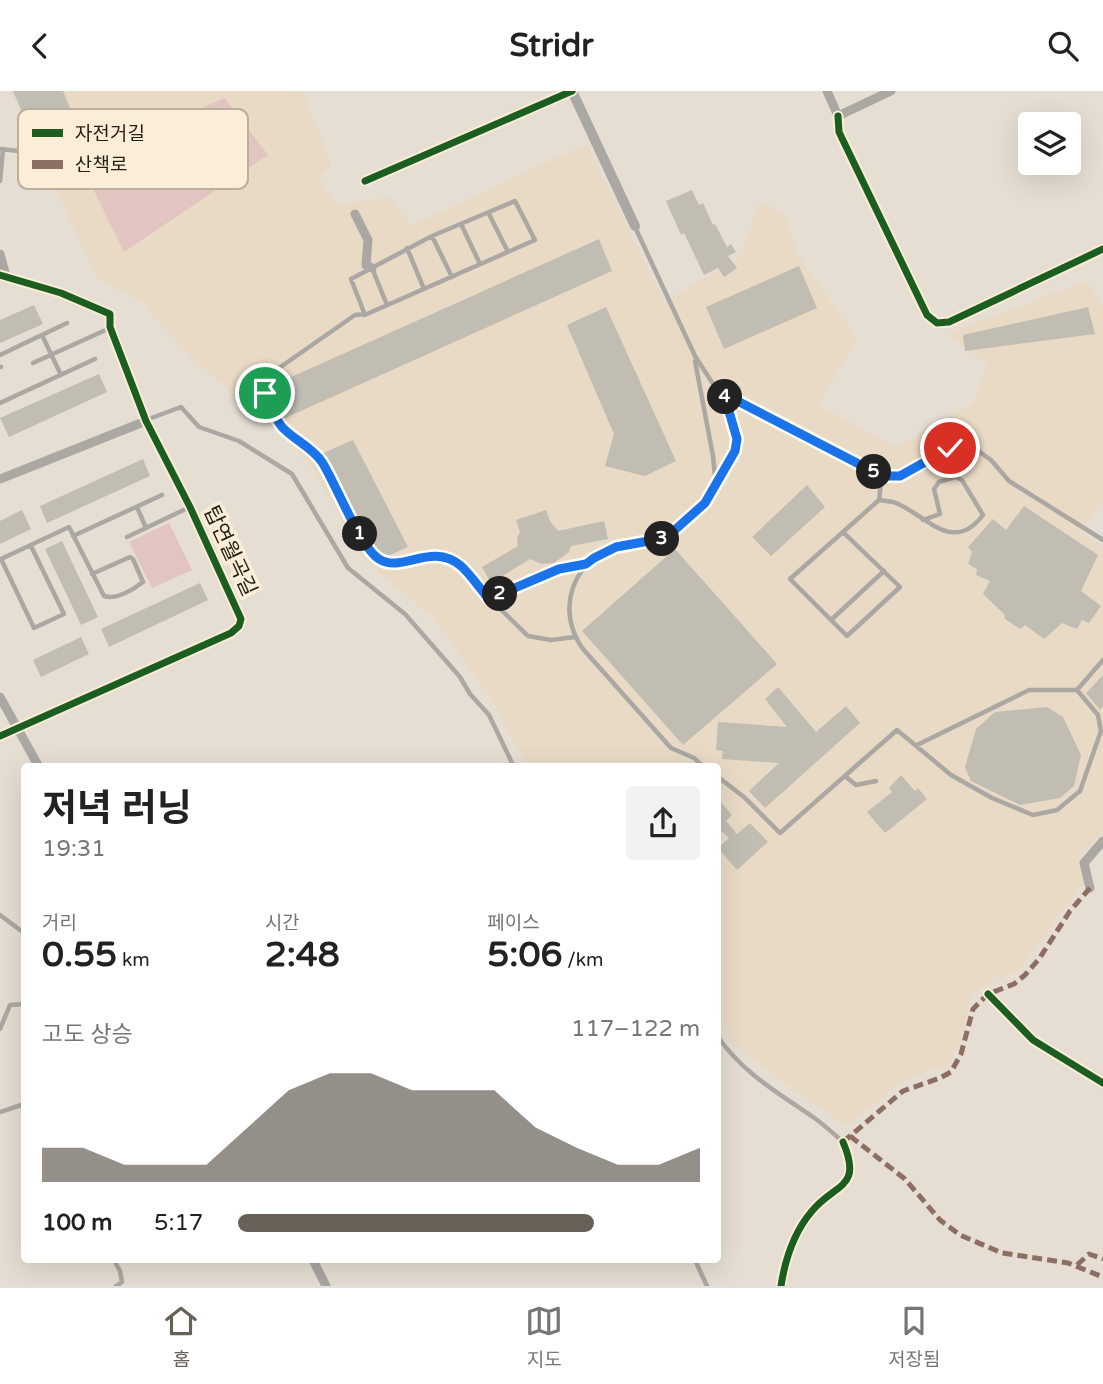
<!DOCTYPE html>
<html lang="ko">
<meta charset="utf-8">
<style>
body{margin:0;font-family:"Varela Round","Noto Sans KR",sans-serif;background:#f2f2f2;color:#222;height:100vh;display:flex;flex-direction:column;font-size:26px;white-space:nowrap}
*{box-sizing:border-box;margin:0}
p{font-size:23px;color:#767676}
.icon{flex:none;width:38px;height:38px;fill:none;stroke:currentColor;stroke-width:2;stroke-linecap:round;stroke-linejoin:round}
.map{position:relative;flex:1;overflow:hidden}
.sheet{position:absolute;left:21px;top:672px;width:700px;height:500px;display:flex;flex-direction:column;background:#fff;border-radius:7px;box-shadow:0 7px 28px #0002}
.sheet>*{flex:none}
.controls{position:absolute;left:1018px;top:21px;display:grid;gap:14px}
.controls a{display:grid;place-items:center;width:63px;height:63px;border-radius:7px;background:#fff;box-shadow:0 7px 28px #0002;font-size:35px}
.pin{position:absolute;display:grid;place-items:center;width:60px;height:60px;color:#fff;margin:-30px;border:4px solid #fff;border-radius:50%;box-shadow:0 2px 7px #0007}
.km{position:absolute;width:35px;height:35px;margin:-18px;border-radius:50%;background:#222;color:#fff;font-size:19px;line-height:35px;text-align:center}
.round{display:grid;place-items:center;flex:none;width:74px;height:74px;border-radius:7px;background:#f2f2f2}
.head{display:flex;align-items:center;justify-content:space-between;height:119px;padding:0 21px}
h1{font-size:38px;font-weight:700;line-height:52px}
.metrics{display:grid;grid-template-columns:repeat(3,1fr);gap:10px;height:119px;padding:7px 21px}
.metrics div{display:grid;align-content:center}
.metrics b{font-size:35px;font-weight:700}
.metrics small{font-size:19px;font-weight:400}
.metrics p{font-size:19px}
.chart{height:196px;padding:14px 21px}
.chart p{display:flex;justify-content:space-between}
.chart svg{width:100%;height:126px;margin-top:7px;fill:#676158;opacity:.7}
ul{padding:0 21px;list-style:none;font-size:23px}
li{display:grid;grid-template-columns:112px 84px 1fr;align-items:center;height:52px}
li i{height:18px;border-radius:9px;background:#676158}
header{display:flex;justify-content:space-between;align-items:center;height:91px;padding:0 21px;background:#fff;font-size:32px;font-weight:700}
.menu{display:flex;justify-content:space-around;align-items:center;height:98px;border-top:2px solid #e0e0e0;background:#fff;font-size:19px;color:#767676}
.menu a{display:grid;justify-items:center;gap:4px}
.menu .selected{color:#676158}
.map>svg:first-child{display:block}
.built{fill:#e8dac5}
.green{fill:#e2c5c1}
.building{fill:#c1bdb3}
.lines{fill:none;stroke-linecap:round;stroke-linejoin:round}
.service{stroke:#aba7a3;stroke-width:4.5}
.minor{stroke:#aba7a3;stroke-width:9}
.tertiary{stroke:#aba7a3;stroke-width:10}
.quiet{stroke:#8d6e63;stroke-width:5;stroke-dasharray:10 5;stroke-linecap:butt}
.cycleway-casing{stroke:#fbedd7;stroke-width:11}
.cycleway{stroke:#1b5e20;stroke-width:7}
.route-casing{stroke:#fff;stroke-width:14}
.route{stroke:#1a73e8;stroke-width:9}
.labels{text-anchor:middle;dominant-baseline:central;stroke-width:7;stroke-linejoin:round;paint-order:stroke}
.street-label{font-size:21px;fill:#231e16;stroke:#fbedd7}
.key{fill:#fbedd7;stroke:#baaf9d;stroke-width:2}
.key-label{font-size:19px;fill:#231e16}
</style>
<header><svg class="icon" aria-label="back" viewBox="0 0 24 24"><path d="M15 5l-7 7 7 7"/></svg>Stridr<svg class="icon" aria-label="search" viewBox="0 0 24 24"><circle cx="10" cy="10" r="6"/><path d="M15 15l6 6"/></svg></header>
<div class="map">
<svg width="1103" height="1195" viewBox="0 0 1103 1195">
<rect width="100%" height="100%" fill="#e6ded2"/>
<path class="built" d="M 10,0 L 303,0 L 331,74 L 319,87 L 335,113 L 390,107 L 411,135 L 587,53 L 664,211 L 741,166 L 760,109 L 785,124 L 796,161 L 857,248 L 818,314 L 896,356 L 973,312 L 988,274 L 947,243 L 1087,190 L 1103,216 L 1103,408 L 1081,442 L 1103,456 L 1103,739 L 1080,767 L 1083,792 L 1017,881 L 996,886 L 972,904 L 960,950 L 952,968 L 944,975 L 920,982 L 901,991 L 847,1035 L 787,994 L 735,954 L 718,925 L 718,676 L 528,675 L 489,604 L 433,526 L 364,469 L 313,378 L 283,345 L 192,267 L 140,210 L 98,188 Z"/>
<path class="green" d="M 225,7 L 268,64 L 124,161 L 79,69 Z
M 169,432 L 192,479 L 152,497 L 129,451 Z"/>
<path class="building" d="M 13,0 L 63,0 L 76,31 L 34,49 Z
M 692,99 L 699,114 L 703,112 L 713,134 L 715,133 L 727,156 L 731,153 L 736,161 L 728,165 L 737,177 L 724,186 L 718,177 L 704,184 L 684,142 L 681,144 L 666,110 Z
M 599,148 L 612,180 L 283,328 L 279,323 L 269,296 Z
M 799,175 L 817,217 L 724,258 L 706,216 Z
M 34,214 L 43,233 L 0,252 L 0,229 Z
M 606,216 L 676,370 L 645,385 L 605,375 L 614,343 L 567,234 Z
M 1088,216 L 1095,243 L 965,260 L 963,244 Z
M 99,283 L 107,301 L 9,346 L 0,327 Z
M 353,349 L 408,456 L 385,466 L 379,463 L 359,432 L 321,363 Z
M 143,368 L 150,385 L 47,432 L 40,415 Z
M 807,394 L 825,416 L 771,465 L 752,446 Z
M 1024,415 L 1098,464 L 1081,500 L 1101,515 L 1089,532 L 1082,529 L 1077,538 L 1062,532 L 1044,548 L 1025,534 L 1020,538 L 1004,527 L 1005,524 L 983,503 L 990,490 L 976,484 L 977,478 L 968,473 L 972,461 L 968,456 L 993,428 L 1006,439 Z
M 22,419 L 31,438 L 0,453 L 0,430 Z
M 546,419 L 550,430 L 558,440 L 604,430 L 608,448 L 571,455 L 569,461 L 554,472 L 542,473 L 530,468 L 491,492 L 482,476 L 518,455 L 517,447 L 520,441 L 516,429 Z
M 62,450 L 98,526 L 81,534 L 45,458 Z
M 675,458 L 777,573 L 683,654 L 582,540 Z
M 200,492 L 208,509 L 109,556 L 101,538 Z
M 81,546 L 89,563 L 41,586 L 33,569 Z
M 1103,584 L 1103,615 L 1100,619 L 1086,602 Z
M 778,596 L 816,641 L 846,615 L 860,632 L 765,717 L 749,700 L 779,672 L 722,668 L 723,660 L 716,659 L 718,631 L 787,636 L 765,608 Z
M 1047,616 L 1063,626 L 1081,664 L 1074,695 L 1060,707 L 1020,714 L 971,690 L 965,676 L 976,638 L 995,621 Z
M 901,684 L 915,700 L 918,697 L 927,708 L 885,742 L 867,721 L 892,701 L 889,697 Z
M 718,708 L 732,724 L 726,730 L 737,743 L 750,732 L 768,751 L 737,779 L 718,757 L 729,747 L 718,737 Z"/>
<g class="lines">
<path class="service" d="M 0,58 L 38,62
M 0,90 L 3,58
M 489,123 L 508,161
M 461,133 L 480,173
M 635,136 L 695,265 L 713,293 L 724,303 L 882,385 L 900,385 L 950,357 L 962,353 L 970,354 L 991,369 L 1009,390 L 1103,449
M 432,145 L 452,186
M 407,157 L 424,198
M 372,177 L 387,214
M 365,224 L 351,188 L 432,145 L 515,110 L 535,149 L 367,223 L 355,224 L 269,284 L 262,292 L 275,325 L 282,335 L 321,370 L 355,434 L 376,467 L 387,472 L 404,471 L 428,464 L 442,466 L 460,475 L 476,494 L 528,545 L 551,549 L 575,546
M 42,244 L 61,284
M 0,264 L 67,232
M 695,270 L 713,365 L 716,396
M 33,272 L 110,237
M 0,276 L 1,276
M 0,312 L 95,268
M 146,329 L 181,316 L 199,336 L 239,350 L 292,383 L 348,477 L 405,523 L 460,586 L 470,603 L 489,624 L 514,676
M 879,409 C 885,410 891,410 896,412 C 926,424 953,464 983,424 L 962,389 L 955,386 L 939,391 L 934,398 L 940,423 L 923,429
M 137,416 L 146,437
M 843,441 L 790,488 L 847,545 L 900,496 L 843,441 L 879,409 L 882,385
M 73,445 L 162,404
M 127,446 L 190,416
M 31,455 L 64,523 L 34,537 L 1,468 L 69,436 L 104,505 C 116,509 133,499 143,491 L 133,468 L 130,466 L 92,483
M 489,507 L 559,478 L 585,474
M 831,529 L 884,480
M 917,654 L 1029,599 L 1077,599
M 704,676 L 694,667 L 671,657 L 583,558 C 555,520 572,468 618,456 C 633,452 652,455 666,447 C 690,432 736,379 737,350 C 737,334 729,317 724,303
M 845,685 L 856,694 L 876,690
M 718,686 L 744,706 L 780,742 L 897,639 L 951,684 L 992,707 L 1033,724 L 1057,719 L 1080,700 L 1101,640 L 1098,624 L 1077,599 L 1103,569
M 0,824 L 24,842
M 0,938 L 10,914 L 24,913
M 718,946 C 743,982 778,1002 813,1026 C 823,1033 833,1042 842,1050
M 0,1021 L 24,1013
M 114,1169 L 120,1180 L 122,1191 L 116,1195
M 695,1169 L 707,1195"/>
<path class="minor" d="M 827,0 L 838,25 L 891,0
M 838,25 L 839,41 L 927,224 L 937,232 L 949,231 L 1103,158
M 365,90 L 572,0
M 355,123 L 368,149 L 366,174 L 372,177
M 0,163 L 6,185
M 0,184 L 61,202 L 110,223 L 110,236 L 146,330 L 190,416 L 241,528 L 239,535 L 231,542 L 0,645
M 0,388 L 146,330
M 0,606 L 39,676
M 1090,797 L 1084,772 L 1103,750
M 988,903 L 1033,949 L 1103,992
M 313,1169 L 326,1195
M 781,1195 C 785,1169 794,1141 812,1120 C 835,1092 863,1098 843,1051"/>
<path class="tertiary" d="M 572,0 L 635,135"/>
<path class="quiet" d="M 850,1045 L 905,1088 L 940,1129 L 960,1144 L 1002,1162 L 1068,1172 L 1103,1186
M 843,1051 L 903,1000 L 940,987 L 951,981 L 961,963 L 973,918 L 988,903 L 1014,893 L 1025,884 L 1039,868 L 1070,820 L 1090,797
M 1077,1174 L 1089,1163 L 1103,1168"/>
<g class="cycleway-casing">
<path id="cycleway" d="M 838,25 L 839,41 L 927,224 L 937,232 L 949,231 L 1103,158
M 365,90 L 572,0
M 0,184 L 61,202 L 110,223 L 110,236 L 146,330 L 190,416 L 241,528 L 239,535 L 231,542 L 0,645
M 988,903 L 1033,949 L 1103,992
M 781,1195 C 785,1169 794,1141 812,1120 C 835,1092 863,1098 843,1051"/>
</g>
<use href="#cycleway" class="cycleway"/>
</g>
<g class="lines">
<g class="route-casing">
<path id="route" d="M 265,302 C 270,313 274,326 282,336 C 294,349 312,356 322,371 C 336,393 360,456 379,468 C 402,483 431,450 461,475 C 471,484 480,498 489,508 L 559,478 L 586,473 L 594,467 L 616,456 L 665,447 L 677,437 L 705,412 L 735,360 L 737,348 L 724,303 L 882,385 L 900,385 L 950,357"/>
</g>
<use href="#route" class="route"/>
</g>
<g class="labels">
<g class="street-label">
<text transform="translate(230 460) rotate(65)">탑연월곡길</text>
</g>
</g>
<rect x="18" y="18" width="230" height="80" rx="10" class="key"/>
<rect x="32" y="38" width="31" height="8" fill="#1b5e20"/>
<rect x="32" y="69" width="31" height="9" fill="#8d6e63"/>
<g class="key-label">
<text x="75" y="49">자전거길</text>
<text x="75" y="80">산책로</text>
</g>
</svg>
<div class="controls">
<a><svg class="icon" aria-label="layers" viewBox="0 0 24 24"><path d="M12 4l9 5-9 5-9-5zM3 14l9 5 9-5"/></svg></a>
</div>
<div class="pin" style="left:265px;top:302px;background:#1e9e55"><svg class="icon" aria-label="arrive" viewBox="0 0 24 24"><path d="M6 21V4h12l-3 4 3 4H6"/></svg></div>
<div class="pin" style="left:950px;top:357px;background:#d93025"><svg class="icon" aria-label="check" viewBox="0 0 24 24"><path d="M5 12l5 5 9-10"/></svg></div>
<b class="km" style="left:360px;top:443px">1</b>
<b class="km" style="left:500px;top:503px">2</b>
<b class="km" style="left:662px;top:448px">3</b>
<b class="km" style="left:725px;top:306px">4</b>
<b class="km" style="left:874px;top:381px">5</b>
<section class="sheet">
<div class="head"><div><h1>저녁 러닝</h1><p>19:31</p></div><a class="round"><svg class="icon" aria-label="share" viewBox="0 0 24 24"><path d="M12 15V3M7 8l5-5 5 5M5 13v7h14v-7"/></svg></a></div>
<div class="metrics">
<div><p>거리</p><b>0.55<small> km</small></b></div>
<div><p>시간</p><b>2:48</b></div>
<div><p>페이스</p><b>5:06<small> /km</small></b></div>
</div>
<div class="chart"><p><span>고도 상승</span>117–122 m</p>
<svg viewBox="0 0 160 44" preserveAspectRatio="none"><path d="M0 44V32L10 32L20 38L30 38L40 38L50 25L60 12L70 6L80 6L90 12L100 12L110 12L120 25L130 32L140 38L150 38L160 32V44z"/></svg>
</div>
<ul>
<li><b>100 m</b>5:17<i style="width:77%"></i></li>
</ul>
</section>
</div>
<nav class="menu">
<a class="selected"><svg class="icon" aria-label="home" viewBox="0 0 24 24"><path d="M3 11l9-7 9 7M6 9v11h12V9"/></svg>홈</a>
<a><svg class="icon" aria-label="map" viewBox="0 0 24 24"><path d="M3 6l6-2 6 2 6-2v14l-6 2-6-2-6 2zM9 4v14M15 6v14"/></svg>지도</a>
<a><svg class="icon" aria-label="saved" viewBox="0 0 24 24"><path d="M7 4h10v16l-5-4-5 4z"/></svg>저장됨</a>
</nav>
